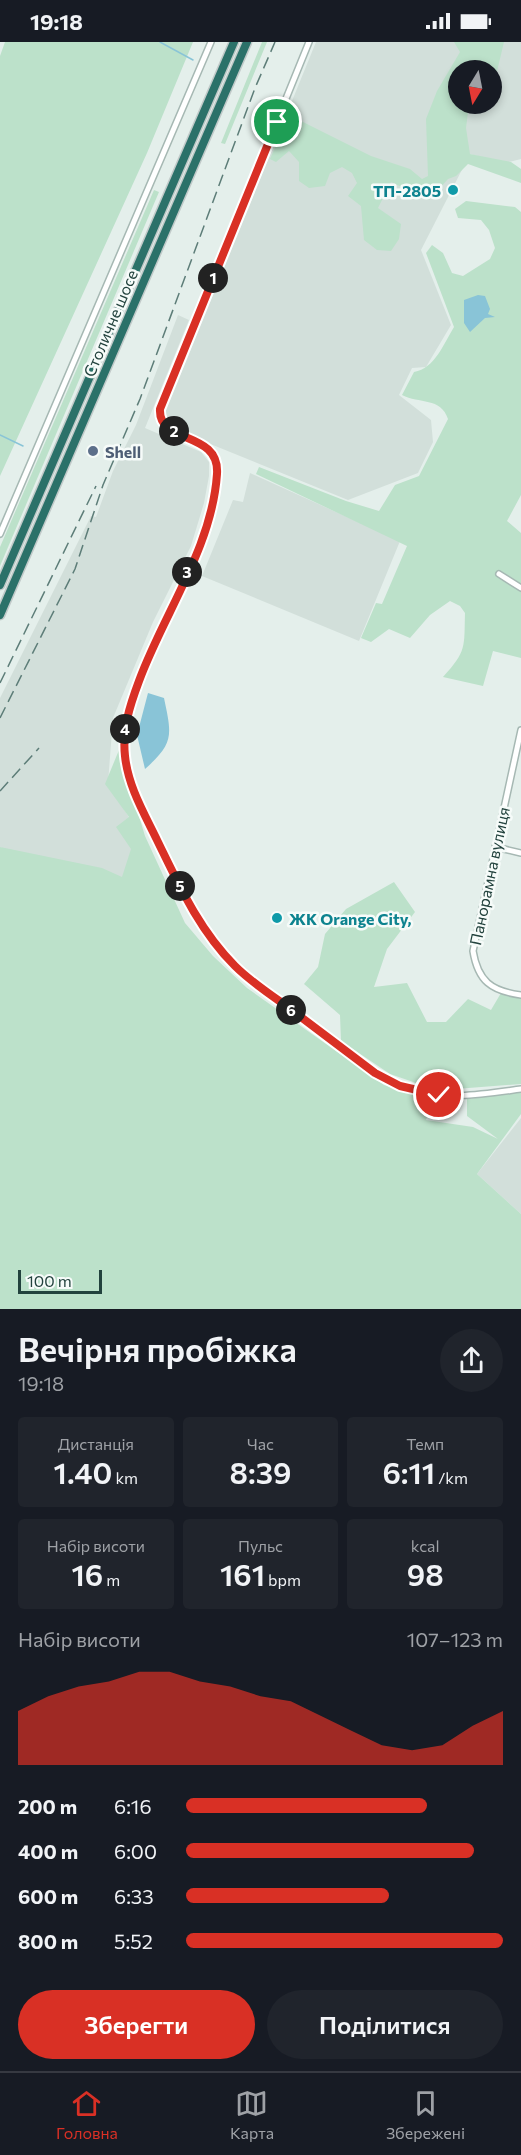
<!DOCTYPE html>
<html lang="uk">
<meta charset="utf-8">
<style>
body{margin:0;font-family:Commissioner,sans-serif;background:#20242c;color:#f1f3f6;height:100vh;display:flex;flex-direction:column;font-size:22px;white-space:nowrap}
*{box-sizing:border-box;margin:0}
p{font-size:20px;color:#9ea1a6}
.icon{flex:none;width:33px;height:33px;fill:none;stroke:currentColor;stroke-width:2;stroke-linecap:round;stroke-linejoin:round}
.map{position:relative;height:1267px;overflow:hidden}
.sheet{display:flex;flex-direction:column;background:#171b24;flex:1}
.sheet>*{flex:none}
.needle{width:39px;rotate:190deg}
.fabs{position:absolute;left:448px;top:18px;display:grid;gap:12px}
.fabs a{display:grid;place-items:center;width:54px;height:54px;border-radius:50%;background:#171b24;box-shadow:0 3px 9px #0003;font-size:30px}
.scale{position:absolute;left:18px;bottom:15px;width:84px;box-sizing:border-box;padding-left:6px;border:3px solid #22423d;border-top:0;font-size:16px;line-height:21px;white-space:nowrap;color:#22423d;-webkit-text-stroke:4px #f6fbf9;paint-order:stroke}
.pin{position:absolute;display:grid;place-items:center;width:51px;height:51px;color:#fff;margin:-26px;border:3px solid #fff;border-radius:50%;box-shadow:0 2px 6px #0007}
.km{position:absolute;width:30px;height:30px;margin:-15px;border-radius:50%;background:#222;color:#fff;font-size:16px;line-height:30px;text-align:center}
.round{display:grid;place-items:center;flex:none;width:63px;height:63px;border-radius:32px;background:#20242c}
.summary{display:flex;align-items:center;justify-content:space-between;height:102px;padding:0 18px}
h1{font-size:33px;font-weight:600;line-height:45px}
.figures{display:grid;grid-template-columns:repeat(3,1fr);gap:9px;height:102px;padding:6px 18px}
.figures div{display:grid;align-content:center;border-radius:6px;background:#20242c;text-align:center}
.figures b{font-size:30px;font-weight:600}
.figures small{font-size:16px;font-weight:400}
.figures p{font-size:16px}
.chart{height:168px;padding:12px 18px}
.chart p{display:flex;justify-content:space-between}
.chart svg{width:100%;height:108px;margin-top:6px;fill:#d93025;opacity:.7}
.action{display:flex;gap:12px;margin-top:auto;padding:12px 18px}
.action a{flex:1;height:69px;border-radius:36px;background:#d93025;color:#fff;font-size:24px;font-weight:600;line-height:69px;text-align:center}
.action a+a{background:#20242c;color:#f1f3f6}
ul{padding:0 18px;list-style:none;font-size:20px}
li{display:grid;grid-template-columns:96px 72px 1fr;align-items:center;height:45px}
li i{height:15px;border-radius:8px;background:#d93025}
.status{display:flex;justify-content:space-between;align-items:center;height:42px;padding:0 30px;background:#171b24;direction:ltr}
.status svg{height:16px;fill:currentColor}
.tabs{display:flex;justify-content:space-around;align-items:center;height:84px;border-top:2px solid #363941;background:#171b24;font-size:16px;color:#9ea1a6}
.tabs a{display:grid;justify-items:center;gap:3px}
.tabs .on{color:#d93025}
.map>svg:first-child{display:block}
.built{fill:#d2dfda;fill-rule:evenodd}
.green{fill:#bce1ca}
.water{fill:#89c4d7}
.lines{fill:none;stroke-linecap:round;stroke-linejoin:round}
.stream{stroke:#89c4d7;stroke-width:1.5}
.minor-casing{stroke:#a6b8b3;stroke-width:8}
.highway-casing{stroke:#c1cac9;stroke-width:11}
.minor{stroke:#fff;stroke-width:5}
.highway{stroke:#2b7169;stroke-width:8}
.rail{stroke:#5d7d78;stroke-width:1.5;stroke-dasharray:12 6;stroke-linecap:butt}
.route-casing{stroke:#fff;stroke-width:12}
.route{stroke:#d93025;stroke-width:8}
.culture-dot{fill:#0f9aa8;stroke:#f6fbf9;stroke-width:2}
.service-dot{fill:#5c6f8a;stroke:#f6fbf9;stroke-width:2}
.labels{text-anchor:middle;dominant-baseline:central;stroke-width:5;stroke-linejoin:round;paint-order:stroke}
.culture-label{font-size:16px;font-weight:bold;fill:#0d838f;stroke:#f6fbf9;text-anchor:end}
.street-label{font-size:16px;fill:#22423d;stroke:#f6fbf9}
.service-label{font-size:16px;font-weight:bold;fill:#4e5e75;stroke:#f6fbf9;text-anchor:start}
</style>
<div class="status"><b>19:18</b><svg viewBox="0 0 49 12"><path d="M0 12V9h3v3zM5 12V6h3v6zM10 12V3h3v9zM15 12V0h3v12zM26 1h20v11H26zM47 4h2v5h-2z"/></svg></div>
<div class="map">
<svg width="521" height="1267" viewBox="0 0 521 1267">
<rect width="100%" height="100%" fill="#e4efeb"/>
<path class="built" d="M 316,0 L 521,0 L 521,117 L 505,121 L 470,112 L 421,208 L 451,283 L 426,325 L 412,326 L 399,353 L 431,378 L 433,400 L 418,431 L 348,458 L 166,384 L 165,371 ZM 459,28 L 492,28 L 492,62 L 459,62 Z
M 178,273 L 189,278 L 145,386 L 201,410 L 209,420 L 209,434 L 204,461 L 191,504 L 153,580 L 113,676 L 108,741 L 147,805 L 151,869 L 0,805 L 0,656 L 91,474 L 96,475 L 113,429 L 136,383 Z
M 250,431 L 400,499 L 359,599 L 202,534 L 233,458 L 243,460 Z
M 521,1076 L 521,1172 L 477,1132 Z"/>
<path class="green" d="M 5,0 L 193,0 L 147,111 L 0,434 L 0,14 Z
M 262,0 L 267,0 L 225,102 L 221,101 Z
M 454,0 L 504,0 L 492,50 L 492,28 L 459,28 L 459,62 L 469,62 L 466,86 L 470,112 L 511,120 L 521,127 L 521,141 L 468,122 L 456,134 L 448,137 L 429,158 L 391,140 L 378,166 L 401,182 L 399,197 L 391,209 L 377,208 L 364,198 L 361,164 L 348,154 L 357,141 L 352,131 L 342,125 L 330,131 L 325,144 L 309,146 L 299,139 L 299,120 L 289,109 L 276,120 L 270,117 L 289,73 L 371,114 L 410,127 L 422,137 L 428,134 L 426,77 L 437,49 L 460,10 Z
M 154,148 L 159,150 L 0,524 L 0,505 Z
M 466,159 L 515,165 L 521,170 L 521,453 L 507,479 L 521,491 L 521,616 L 493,609 L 483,644 L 443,635 C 467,609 464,605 465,571 L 460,564 L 450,559 L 430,573 L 410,596 L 389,587 L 371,600 L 361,596 L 376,561 L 382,562 L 407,504 L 256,432 L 259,425 L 346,459 L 379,469 L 395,443 L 419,434 L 448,377 C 441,355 419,362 402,353 L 414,330 C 435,326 443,303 454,285 L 426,211 L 432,203 L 443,211 L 452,231 L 463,234 L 490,217 L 495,206 L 489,188 L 481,178 L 458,176 L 455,167 Z
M 119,708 L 145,794 L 185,881 L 213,914 L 247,946 L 384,1043 L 432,1058 L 426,1078 L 473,1085 L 498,1097 L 467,1074 L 467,1057 L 521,1050 L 521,1072 L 477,1132 L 521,1172 L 521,1267 L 0,1267 L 0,805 L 102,826 L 122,835 L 131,807 L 116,785 L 129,775 L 105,742 Z
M 394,840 L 415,870 L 387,907 L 374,945 L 407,941 L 427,980 L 446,980 L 468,957 L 491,968 L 501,951 L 521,954 L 521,1042 L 443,1048 L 419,1042 L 390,1032 L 341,999 L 340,973 L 304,942 L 318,925 L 325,892 L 346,867 Z"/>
<path class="water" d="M 478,253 L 485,254 L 490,267 L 488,272 L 495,275 L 485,276 L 470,290 L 464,281 L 464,258 Z
M 148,651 L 164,656 C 172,694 174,701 145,727 L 137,693 Z"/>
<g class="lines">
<path class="stream" d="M 160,0 L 193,18
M 0,393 L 23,404"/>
<g class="minor-casing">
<path id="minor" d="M 309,0 L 160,367 C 159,403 221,387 217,434 C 211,497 175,557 150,614 C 139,638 127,665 125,692 C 121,740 151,785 171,827 C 182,849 193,875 209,894 C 242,933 281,961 322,991 C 350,1012 377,1037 411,1047 C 447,1059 484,1052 521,1047
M 0,492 L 211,0
M 499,532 L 521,546
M 521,688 L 473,909 C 478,939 491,949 521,953
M 495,805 L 521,811"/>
</g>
<g class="highway-casing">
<path id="highway" d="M 0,543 L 234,0
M 0,573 L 247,0"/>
</g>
<use href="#minor" class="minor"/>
<use href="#highway" class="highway"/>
<path class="rail" d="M 0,641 L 96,444
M 0,676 L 75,527 L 103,443 L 140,357 L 255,46 L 275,0
M 0,749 L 39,706"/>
</g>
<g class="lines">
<g class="route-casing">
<path id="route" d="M 277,80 L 160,367 C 158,403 220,388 217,432 C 212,506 164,571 139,639 C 130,663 122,687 125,714 C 128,744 144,771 157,798 C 179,843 199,888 235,924 C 250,939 268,951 285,963 C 315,986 345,1008 375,1031 L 400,1044 L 439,1053"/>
</g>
<use href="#route" class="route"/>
</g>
<g class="culture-dot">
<circle cx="453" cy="148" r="6"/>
<circle cx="277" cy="876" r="6"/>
</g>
<circle class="service-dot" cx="93" cy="409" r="6"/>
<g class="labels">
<g class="culture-label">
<text x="441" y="148">ТП-2805</text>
<text x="289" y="876" text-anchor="start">ЖК Orange City,</text>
</g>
<g class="street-label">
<text transform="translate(110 281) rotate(-67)">Столичне шосе</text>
<text transform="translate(489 834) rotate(-78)">Панорамна вулиця</text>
</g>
<g class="service-label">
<text x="105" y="409">Shell</text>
</g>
</g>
</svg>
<div class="fabs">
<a><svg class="needle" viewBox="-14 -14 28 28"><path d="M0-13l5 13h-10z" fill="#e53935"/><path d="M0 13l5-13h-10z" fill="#9ea1a6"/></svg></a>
</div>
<div class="scale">100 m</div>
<div class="pin" style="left:277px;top:80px;background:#1e9e55"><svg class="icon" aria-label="arrive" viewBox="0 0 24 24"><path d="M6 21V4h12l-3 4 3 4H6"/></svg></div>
<div class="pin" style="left:439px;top:1053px;background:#d93025"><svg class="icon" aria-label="check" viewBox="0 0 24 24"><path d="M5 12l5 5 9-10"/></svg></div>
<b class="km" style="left:213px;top:236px">1</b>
<b class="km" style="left:174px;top:389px">2</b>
<b class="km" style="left:187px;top:530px">3</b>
<b class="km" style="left:125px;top:687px">4</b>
<b class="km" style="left:180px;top:844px">5</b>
<b class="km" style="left:291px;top:968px">6</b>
</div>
<section class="sheet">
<div class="summary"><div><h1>Вечірня пробіжка</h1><p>19:18</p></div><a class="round"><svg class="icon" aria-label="share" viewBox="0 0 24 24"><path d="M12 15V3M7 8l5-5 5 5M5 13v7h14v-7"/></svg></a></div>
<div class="figures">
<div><p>Дистанція</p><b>1.40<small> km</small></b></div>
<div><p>Час</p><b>8:39</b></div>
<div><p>Темп</p><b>6:11<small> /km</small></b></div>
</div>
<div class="figures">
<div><p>Набір висоти</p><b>16<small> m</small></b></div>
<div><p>Пульс</p><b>161<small> bpm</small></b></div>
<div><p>kcal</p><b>98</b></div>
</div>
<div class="chart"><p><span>Набір висоти</span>107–123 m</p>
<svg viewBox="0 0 160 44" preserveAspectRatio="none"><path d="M0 44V22L10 16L20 12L30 10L40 6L50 6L60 10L70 12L80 16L90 18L100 24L110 30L120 36L130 38L140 36L150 28L160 22V44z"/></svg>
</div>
<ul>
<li><b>200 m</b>6:16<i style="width:76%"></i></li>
<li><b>400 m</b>6:00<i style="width:91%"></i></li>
<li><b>600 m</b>6:33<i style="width:64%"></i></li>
<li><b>800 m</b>5:52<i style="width:100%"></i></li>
</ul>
<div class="action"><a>Зберегти</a><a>Поділитися</a></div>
</section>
<nav class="tabs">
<a class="on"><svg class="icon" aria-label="home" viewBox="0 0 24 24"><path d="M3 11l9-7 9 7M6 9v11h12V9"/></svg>Головна</a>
<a><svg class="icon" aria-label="map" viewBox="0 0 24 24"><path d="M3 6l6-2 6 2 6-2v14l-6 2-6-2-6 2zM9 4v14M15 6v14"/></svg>Карта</a>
<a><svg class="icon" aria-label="saved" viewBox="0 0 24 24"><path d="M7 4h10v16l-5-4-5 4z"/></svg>Збережені</a>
</nav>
